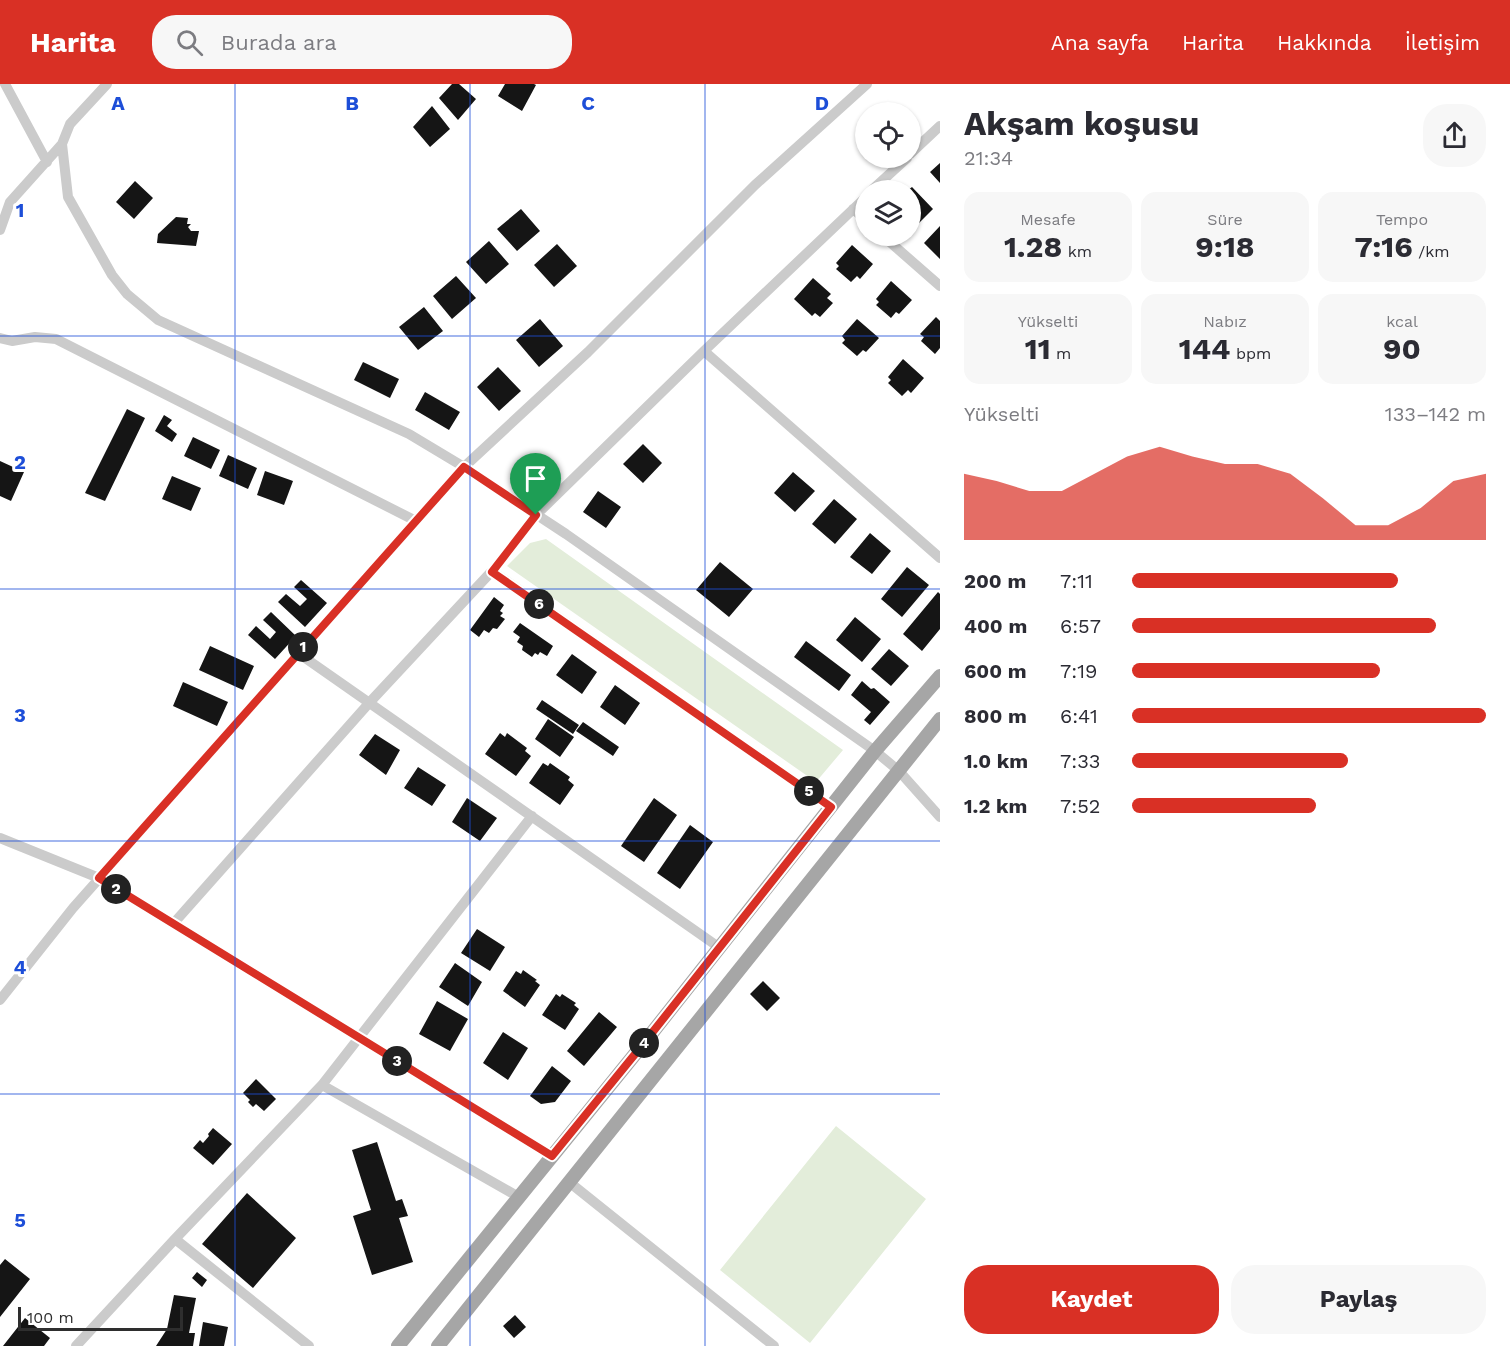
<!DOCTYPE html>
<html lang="tr">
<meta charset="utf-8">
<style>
body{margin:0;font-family:"Work Sans",sans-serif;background:#f7f7f7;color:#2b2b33;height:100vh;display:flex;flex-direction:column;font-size:22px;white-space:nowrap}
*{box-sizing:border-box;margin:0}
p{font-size:20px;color:#7c7c81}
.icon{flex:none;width:33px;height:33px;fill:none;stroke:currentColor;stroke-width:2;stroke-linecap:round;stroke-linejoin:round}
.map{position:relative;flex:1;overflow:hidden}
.sheet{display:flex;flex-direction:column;background:#fff;width:570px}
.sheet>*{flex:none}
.tools{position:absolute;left:855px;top:18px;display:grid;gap:12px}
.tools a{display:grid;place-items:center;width:66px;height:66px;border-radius:50%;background:#fff;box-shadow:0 2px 4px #0004;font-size:30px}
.scale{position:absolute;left:18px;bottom:15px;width:165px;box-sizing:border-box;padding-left:6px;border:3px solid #2e2e2e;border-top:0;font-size:16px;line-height:21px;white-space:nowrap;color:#2e2e2e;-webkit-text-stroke:4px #fff;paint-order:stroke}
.pin{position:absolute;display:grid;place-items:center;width:51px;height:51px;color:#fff;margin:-62px -26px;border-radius:50% 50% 50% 0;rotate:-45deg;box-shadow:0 0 6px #0007}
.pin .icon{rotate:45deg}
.km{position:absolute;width:30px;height:30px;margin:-15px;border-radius:50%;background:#222;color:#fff;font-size:16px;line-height:30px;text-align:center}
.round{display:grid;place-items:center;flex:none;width:63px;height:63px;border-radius:24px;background:#f7f7f7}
.head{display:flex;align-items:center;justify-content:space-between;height:102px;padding:0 24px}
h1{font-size:33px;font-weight:700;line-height:45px}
.figures{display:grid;grid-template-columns:repeat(3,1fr);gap:9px;height:102px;padding:6px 24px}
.figures div{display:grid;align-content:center;border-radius:15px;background:#f7f7f7;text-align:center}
.figures b{font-size:30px;font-weight:700}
.figures small{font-size:16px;font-weight:400}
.figures p{font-size:16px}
.chart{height:168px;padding:12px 24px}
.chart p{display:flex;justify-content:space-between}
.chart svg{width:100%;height:108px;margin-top:6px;fill:#d93025;opacity:.7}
.action{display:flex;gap:12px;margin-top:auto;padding:12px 24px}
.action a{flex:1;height:69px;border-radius:24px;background:#d93025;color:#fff;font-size:24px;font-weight:700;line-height:69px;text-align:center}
.action a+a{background:#f7f7f7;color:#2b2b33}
ul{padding:0 24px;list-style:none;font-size:20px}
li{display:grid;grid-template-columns:96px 72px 1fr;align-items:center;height:45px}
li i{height:15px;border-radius:8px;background:#d93025}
header{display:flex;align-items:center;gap:36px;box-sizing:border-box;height:84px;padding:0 30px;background:#d93025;color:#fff}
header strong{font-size:28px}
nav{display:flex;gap:33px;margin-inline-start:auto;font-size:21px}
.search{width:420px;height:54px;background:#f7f7f7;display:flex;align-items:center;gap:15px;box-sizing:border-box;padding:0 21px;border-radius:24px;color:#7c7c81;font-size:22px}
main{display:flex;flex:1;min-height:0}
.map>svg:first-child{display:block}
.green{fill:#e3edda}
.building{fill:#151515}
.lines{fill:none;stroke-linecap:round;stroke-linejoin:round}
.minor{stroke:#cbcbcb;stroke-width:10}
.major{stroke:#a6a6a6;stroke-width:14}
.route-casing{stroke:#fff;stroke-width:12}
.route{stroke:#d93025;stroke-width:8}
.grid{fill:none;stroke:#1d4ed8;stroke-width:1.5;stroke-opacity:0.55}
.grid-label{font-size:20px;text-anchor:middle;font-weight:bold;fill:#1d4ed8;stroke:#fff;stroke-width:6;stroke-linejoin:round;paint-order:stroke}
</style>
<header>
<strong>Harita</strong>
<div class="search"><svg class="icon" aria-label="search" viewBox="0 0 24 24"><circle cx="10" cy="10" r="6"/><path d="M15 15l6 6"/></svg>Burada ara</div>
<nav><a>Ana sayfa</a><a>Harita</a><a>Hakkında</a><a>İletişim</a></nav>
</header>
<main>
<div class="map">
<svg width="940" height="1262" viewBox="0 0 940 1262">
<rect width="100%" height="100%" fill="#fff"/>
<path class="green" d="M 546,455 L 843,666 L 816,698 L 507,482 L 530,459 Z
M 836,1042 L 926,1115 L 810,1259 L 720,1186 Z"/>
<path class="building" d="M 452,0 L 459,0 L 476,15 L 458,36 L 439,14 Z
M 505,0 L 534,0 L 536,1 L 522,27 L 498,12 Z
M 432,22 L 450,45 L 430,63 L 413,43 Z
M 940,79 L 940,99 L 930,88 Z
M 135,97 L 153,114 L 134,135 L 116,118 Z
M 912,103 L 933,125 L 910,148 L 910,106 L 908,106 Z
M 521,125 L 540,147 L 517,167 L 497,145 Z
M 176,133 L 188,134 L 187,140 L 191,140 L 188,143 L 191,147 L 199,147 L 196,162 L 157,159 L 158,150 Z
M 940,142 L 940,175 L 924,159 Z
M 489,157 L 509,180 L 486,200 L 466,178 Z
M 557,160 L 577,182 L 554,203 L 534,181 Z
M 852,161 L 873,180 L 860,195 L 857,192 L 851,198 L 836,185 L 839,182 L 836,179 Z
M 456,192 L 476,214 L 452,235 L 433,212 Z
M 813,194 L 831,210 L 827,214 L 833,219 L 820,233 L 815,229 L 812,232 L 794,215 Z
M 891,197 L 912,216 L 899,230 L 896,228 L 891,234 L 876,221 L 879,218 L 876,215 Z
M 424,223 L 443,247 L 418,266 L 399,243 Z
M 936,233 L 940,237 L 940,264 L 935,270 L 921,257 L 924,253 L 920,250 Z
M 540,235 L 563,262 L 539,283 L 516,256 Z
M 857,235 L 879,254 L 866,268 L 863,266 L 857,272 L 842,259 L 845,256 L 842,252 Z
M 903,275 L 924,294 L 911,309 L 908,306 L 902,312 L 888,299 L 891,296 L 888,293 Z
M 363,278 L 399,295 L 390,314 L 354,296 Z
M 498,283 L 521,307 L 499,327 L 477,303 Z
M 425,308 L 460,328 L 449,346 L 415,326 Z
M 127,325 L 145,334 L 105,417 L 85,409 Z
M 164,331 L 172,336 L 167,342 L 177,350 L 172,358 L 155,347 Z
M 193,353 L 220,366 L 211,385 L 184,372 Z
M 643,360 L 662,379 L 643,399 L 623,380 Z
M 228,371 L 257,384 L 248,405 L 219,392 Z
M 0,377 L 24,388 L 11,417 L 0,412 Z
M 265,387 L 293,397 L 284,421 L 257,411 Z
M 793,388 L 815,407 L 795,428 L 774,409 Z
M 172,392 L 201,404 L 191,427 L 162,415 Z
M 598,407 L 621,423 L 606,444 L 583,428 Z
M 834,415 L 857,435 L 835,460 L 812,440 Z
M 870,449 L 891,467 L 872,490 L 850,473 Z
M 720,478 L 753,505 L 729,533 L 696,506 Z
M 907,483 L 929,501 L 902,533 L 881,515 Z
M 301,496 L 327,519 L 305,543 L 278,518 L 286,510 L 300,522 L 307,515 L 294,503 Z
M 938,508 L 940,510 L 940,545 L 922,567 L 903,550 Z
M 494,513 L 504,521 L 500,527 L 503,529 L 500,532 L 505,535 L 497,545 L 493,544 L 489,549 L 484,546 L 479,553 L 470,546 Z
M 271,528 L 296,552 L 275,575 L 248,551 L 256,542 L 270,555 L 276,548 L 263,536 Z
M 855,533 L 881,555 L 862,578 L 836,556 Z
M 520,539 L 553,562 L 547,572 L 540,568 L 538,571 L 535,569 L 532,573 L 522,566 L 523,562 L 517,558 L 520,553 L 513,548 Z
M 806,557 L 851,591 L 839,607 L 794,573 Z
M 210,562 L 254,582 L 243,606 L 199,586 Z
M 889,565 L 909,582 L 891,602 L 871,585 Z
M 572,570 L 597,588 L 582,610 L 556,591 Z
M 862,597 L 871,605 L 874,604 L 890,618 L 870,641 L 864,636 L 871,628 L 851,611 Z
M 183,598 L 228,618 L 217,642 L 173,622 Z
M 615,601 L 640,619 L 625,641 L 600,623 Z
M 542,616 L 579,641 L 573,650 L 536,625 Z
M 548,635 L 574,653 L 560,673 L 535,655 Z
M 583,638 L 619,663 L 613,672 L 576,647 Z
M 500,649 L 505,653 L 507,649 L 527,664 L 525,667 L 531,672 L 516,692 L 485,670 Z
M 375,650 L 400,666 L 386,691 L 359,671 Z
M 543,679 L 548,682 L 550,679 L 570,693 L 568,696 L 574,701 L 560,721 L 529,699 Z
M 418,683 L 446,701 L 432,722 L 404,704 Z
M 467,714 L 497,734 L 480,757 L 452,738 Z
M 654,714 L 677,731 L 644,778 L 621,762 Z
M 690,741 L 713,758 L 680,805 L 657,789 Z
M 477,845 L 505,863 L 490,887 L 461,869 Z
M 455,879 L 482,898 L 468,922 L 439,903 Z
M 523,886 L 537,896 L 535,897 L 540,901 L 525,923 L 503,907 L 516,887 L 521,890 Z
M 763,897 L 780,914 L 767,927 L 750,910 Z
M 556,910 L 560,913 L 562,910 L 576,919 L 574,921 L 579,925 L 565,946 L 542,931 Z
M 437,917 L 468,935 L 450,967 L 419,950 Z
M 599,928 L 617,943 L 584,982 L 567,967 Z
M 503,948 L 528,964 L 508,996 L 483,979 Z
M 552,982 L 571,997 L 555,1018 L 541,1020 L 530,1012 Z
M 256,995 L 276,1015 L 264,1027 L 256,1020 L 253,1023 L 248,1018 L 250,1016 L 243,1009 Z
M 213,1044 L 232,1060 L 213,1081 L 193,1064 L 200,1056 L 203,1059 L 209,1052 L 208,1050 Z
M 377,1058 L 396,1117 L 402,1115 L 408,1132 L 399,1134 L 413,1178 L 372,1191 L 353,1132 L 371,1126 L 352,1066 Z
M 247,1109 L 296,1154 L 253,1204 L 202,1160 Z
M 5,1175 L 30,1195 L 0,1233 L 0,1181 Z
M 197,1188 L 207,1196 L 202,1203 L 192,1194 Z
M 174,1211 L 196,1214 L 189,1249 L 195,1249 L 193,1262 L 156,1262 L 167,1245 Z
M 515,1231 L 526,1243 L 514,1254 L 503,1242 Z
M 25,1234 L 50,1254 L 44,1262 L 3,1262 Z
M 203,1238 L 228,1243 L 224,1262 L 199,1262 Z"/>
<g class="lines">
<path class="minor" d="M 5,0 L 47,78
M 107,0 L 70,40 L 62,60 L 68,113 L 112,191 L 127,210 L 158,236 L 409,350 L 464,383 L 566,450 L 875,667 L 899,687 L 940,733
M 910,70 L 940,42
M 872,106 L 907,74
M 853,125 L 866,136
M 0,146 L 10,118 L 62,60
M 883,152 L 940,202
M 0,254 L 12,257 L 35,253 L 56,255 L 416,437
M 704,267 L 940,474
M 492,487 L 831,723
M 298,569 L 720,864
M 0,754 L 99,794 L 552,1072
M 173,840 L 370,618 L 492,487 L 536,431 L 704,267 L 866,113
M 0,916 L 73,824 L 464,383 L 588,268 L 755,101 L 867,0
M 322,1001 L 519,1113
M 569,1098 L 774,1262
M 175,1155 L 309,1262
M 76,1262 L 175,1155 L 322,1001 L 532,732"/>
<path class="major" d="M 398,1262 L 640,964 L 875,667 L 940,592
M 438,1262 L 940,635"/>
</g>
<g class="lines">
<g class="route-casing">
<path id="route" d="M 464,383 L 536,431 L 492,488 L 831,723 L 640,964 L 552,1072 L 99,794 Z"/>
</g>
<use href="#route" class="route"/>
</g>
<path class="grid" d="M 235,0 L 235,1262M 470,0 L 470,1262M 705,0 L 705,1262M 0,252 L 940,252M 0,505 L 940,505M 0,757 L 940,757M 0,1010 L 940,1010"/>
<g class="grid-label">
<text x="118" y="26">A</text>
<text x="352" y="26">B</text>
<text x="588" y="26">C</text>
<text x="822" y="26">D</text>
<text x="20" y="133">1</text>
<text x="20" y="385">2</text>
<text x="20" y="638">3</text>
<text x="20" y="890">4</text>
<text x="20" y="1143">5</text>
</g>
</svg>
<div class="tools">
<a><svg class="icon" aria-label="locate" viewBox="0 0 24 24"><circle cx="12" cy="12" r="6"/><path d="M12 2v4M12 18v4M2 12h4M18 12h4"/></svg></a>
<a><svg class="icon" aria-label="layers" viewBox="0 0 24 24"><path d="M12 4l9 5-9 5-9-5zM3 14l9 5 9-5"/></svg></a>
</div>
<div class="scale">100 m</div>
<div class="pin" style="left:536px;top:431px;background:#1e9e55"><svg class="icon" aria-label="arrive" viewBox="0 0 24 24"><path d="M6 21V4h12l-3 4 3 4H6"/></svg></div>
<b class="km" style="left:303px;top:563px">1</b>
<b class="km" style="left:116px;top:805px">2</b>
<b class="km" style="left:397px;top:977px">3</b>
<b class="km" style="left:644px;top:959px">4</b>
<b class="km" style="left:809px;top:707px">5</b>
<b class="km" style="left:539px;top:520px">6</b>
</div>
<section class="sheet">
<div class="head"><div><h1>Akşam koşusu</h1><p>21:34</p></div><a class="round"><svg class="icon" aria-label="share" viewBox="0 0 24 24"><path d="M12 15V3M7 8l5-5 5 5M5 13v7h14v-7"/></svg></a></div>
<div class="figures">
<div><p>Mesafe</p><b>1.28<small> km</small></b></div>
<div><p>Süre</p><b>9:18</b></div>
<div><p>Tempo</p><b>7:16<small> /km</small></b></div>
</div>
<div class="figures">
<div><p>Yükselti</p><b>11<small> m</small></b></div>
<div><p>Nabız</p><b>144<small> bpm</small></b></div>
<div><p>kcal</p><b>90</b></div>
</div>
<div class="chart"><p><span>Yükselti</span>133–142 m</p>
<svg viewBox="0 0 160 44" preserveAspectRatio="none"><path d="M0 44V17L10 20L20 24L30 24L40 17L50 10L60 6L70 10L80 13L90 13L100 17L110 27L120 38L130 38L140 31L150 20L160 17V44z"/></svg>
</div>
<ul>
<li><b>200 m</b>7:11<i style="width:75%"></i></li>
<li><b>400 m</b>6:57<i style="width:86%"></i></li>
<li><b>600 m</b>7:19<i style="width:70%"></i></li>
<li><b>800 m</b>6:41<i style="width:100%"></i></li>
<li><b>1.0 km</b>7:33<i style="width:61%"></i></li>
<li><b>1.2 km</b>7:52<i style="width:52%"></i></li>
</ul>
<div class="action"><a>Kaydet</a><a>Paylaş</a></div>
</section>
</main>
